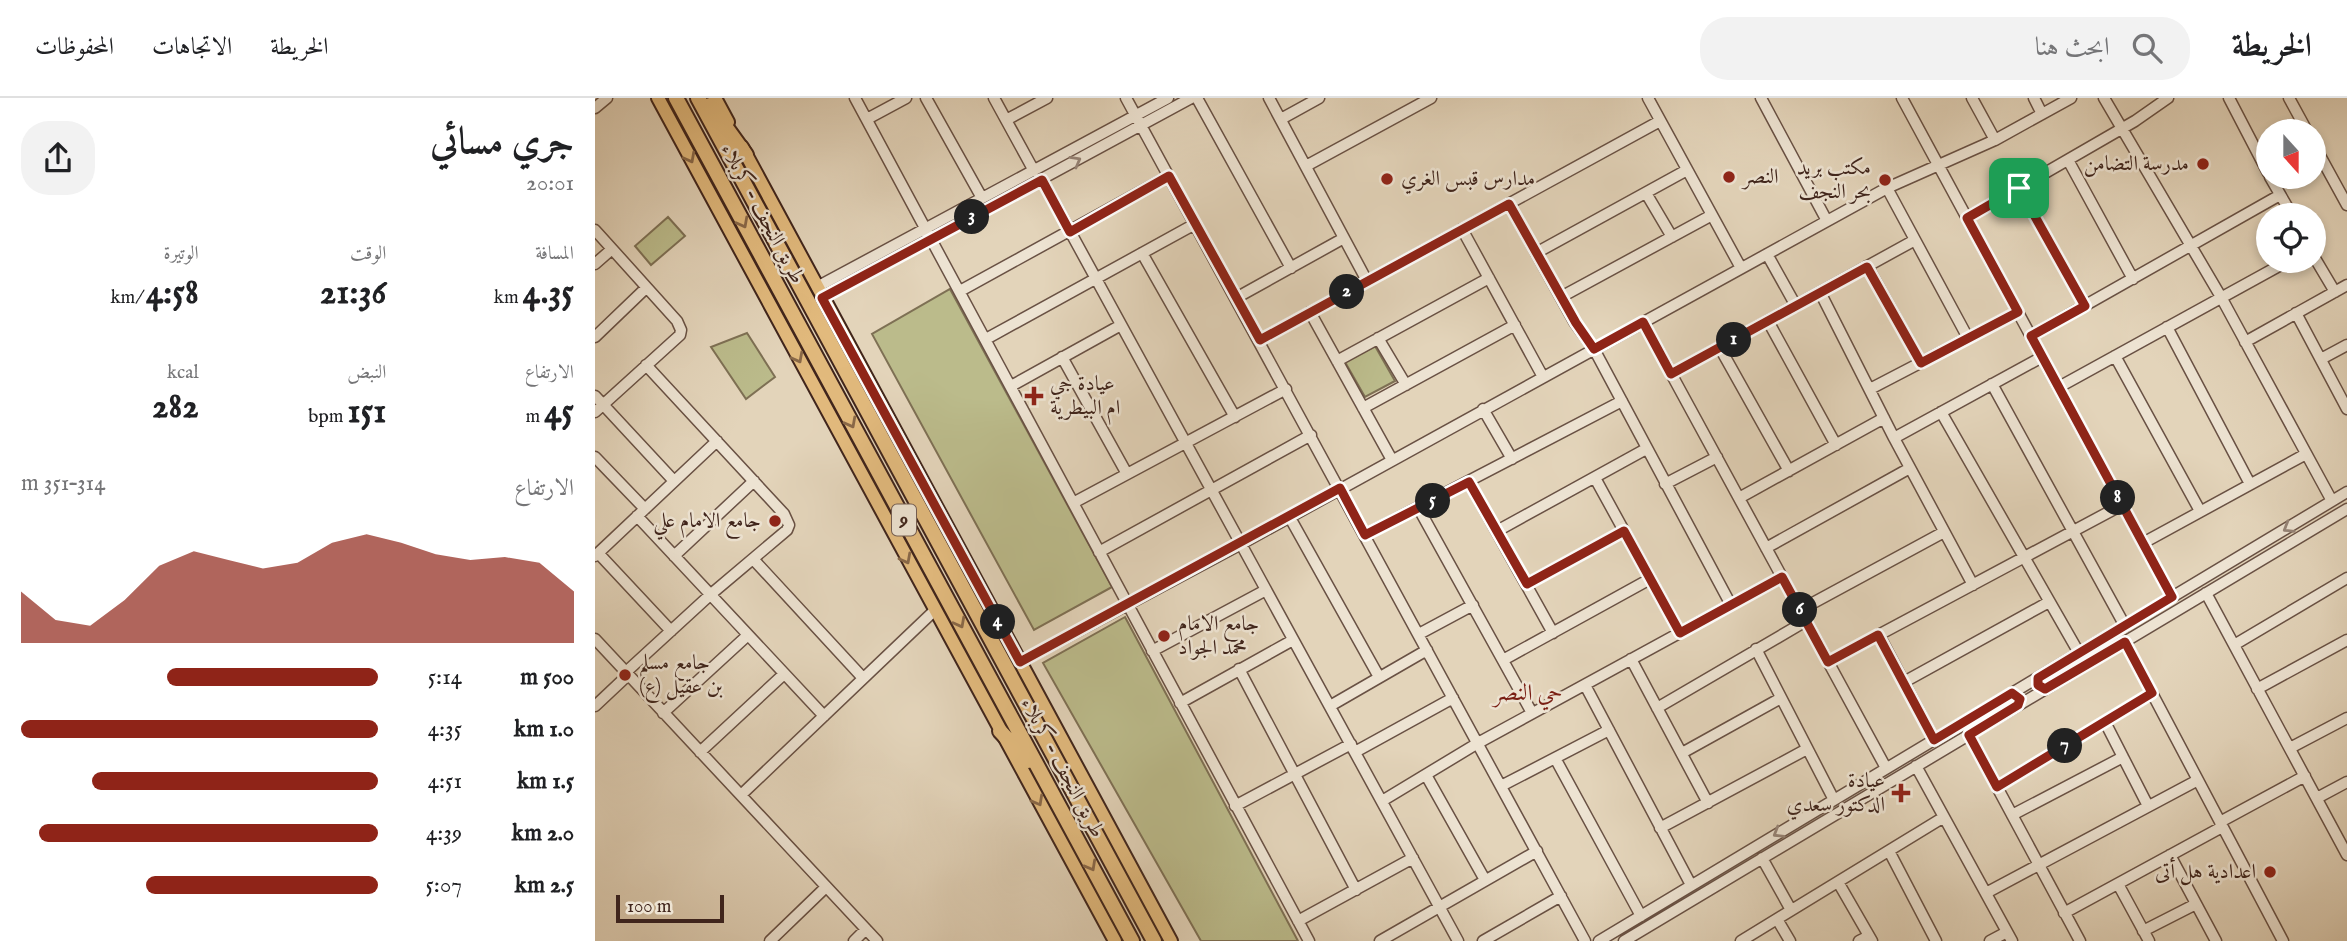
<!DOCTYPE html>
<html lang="ar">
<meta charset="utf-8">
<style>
body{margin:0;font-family:"IM FELL English",Amiri,serif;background:#f2f2f2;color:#202124;direction:rtl;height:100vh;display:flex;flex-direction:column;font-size:26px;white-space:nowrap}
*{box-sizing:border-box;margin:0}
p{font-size:23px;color:#757577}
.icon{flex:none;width:38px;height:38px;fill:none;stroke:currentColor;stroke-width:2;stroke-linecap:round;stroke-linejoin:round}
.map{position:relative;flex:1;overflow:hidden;direction:ltr}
.side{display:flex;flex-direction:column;background:#fff;width:595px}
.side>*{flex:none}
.needle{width:46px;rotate:159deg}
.fabs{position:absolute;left:1661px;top:21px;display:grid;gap:14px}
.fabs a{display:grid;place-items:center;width:70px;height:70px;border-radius:50%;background:#fff;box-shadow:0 4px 10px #0003;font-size:35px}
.scale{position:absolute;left:21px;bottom:18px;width:108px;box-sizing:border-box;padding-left:7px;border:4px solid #40251c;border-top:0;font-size:19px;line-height:24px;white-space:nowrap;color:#40251c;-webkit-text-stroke:5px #ede3d2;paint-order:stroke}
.pin{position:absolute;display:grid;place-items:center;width:60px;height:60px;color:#fff;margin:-30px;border-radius:14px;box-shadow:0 4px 10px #0006}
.km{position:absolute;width:35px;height:35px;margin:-18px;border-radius:50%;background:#222;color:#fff;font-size:19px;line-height:35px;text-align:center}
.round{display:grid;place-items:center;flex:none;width:74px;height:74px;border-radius:28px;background:#f2f2f2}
.summary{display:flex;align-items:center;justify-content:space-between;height:119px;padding:0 21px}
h1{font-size:38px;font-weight:700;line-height:52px}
.figures{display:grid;grid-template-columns:repeat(3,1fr);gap:10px;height:119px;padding:7px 21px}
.figures div{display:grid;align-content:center}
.figures b{font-size:35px;font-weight:700}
.figures small{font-size:19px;font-weight:400}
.figures p{font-size:19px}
.chart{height:196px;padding:14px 21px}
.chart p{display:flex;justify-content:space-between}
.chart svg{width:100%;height:126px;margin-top:7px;fill:#8f2418;opacity:.7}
ul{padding:0 21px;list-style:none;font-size:23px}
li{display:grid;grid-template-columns:112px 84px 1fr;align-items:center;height:52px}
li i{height:18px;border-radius:9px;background:#8f2418}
header{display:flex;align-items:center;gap:42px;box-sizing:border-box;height:98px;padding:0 35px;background:#fff;border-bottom:2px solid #e0e0e0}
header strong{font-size:33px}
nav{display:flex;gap:38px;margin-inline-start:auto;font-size:24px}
.search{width:490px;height:63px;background:#f2f2f2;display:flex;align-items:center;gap:18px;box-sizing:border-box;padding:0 24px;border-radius:28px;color:#757577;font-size:26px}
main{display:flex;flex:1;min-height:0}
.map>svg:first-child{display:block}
.green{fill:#bbbb8b;stroke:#7e7054;stroke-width:2}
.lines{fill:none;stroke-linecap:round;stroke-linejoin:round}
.minor-casing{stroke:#695144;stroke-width:13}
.major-casing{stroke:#40251c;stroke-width:16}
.highway-casing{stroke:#40251c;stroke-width:18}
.minor{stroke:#ede3d2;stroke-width:10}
.major{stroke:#e2ba7d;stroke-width:12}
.highway{stroke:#e2ba7d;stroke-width:14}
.oneway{stroke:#896848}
.oneway2{stroke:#968477}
.route-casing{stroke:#fff;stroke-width:14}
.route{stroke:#8f2418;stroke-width:9}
.poi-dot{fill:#8f2418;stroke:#ede3d2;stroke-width:2.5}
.labels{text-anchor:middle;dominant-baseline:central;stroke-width:5;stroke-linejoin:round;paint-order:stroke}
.shield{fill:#ede3d2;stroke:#745e53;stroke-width:2}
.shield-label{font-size:19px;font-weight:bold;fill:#40251c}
.poi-label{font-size:21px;fill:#40251c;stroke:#ede3d2;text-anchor:end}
.street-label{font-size:21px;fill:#40251c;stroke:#ede3d2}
.neighbourhood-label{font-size:23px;fill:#7a1f14;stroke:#ede3d2}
</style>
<header>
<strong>الخريطة</strong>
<div class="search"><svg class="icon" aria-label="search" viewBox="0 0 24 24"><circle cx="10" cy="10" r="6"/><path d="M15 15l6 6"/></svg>ابحث هنا</div>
<nav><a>الخريطة</a><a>الاتجاهات</a><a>المحفوظات</a></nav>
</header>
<main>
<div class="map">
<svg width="1752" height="843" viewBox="0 0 1752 843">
<rect width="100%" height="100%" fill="#e3d4ba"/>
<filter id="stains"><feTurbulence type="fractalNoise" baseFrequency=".00286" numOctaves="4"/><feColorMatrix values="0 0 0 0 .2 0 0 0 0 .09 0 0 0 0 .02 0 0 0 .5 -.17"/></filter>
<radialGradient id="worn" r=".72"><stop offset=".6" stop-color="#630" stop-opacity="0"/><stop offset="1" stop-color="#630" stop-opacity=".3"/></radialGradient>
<path class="green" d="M 73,119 L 90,138 L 56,167 L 40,148 Z
M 355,191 L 517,489 L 439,532 L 277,236 Z
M 152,235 L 180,279 L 151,301 L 116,249 Z
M 780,248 L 800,283 L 770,299 L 750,264 Z
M 530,519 L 703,843 L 606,843 L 448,565 Z"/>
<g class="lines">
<g class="minor-casing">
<path id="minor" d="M 260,0 L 714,843
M 331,0 L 387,100
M 399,0 L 439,73
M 531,0 L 990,843
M 602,0 L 696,170
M 674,0 L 772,183
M 1053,0 L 1146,170
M 1166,0 L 1232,123
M 1307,0 L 1577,499
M 1377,0 L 1400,42
M 1439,0 L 1447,16
M 1509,0 L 1626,199 L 1737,403
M 1634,0 L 1673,75
M 1694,0 L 1712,33
M 0,10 L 12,0
M 272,21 L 311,0
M 686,21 L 724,0
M 411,22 L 452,0
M 1718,45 L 1752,107
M 1473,62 L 1538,181
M 711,68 L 836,0
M 1675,79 L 1697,117
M 447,82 L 863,843
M 1292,90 L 1373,240
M 1424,90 L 1490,208
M 1051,95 L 1077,139
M 914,106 L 980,225 L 999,251 L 1136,507
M 1372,120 L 1540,23 L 1573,0
M 867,131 L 948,279
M 0,132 L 82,223 L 86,232 L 85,237 L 0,314
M 547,155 L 640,319
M 941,155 L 1092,72
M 1172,156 L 1201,208
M 1718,157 L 1740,194
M 0,166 L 17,151
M 1272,168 L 1326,265
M 222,189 L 573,0
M 365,193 L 574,78
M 1225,194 L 1299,340 L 1378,487
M 966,199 L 1117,117
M 227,200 L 596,0
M 641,200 L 749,140
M 715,214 L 797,362
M 1701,215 L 1752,311
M 1173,223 L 1241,347
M 1048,224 L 1291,670
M 1572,229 L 1655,386
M 1436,238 L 1685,97
M 0,239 L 51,190
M 783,240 L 811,287
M 391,241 L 600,126
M 665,242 L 1065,23
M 1650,244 L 1752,187
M 1125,250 L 1194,373
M 1520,258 L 1605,413
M 467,259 L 532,376
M 1726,261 L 1752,247
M 742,263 L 894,180
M 1076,276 L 1320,142
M 1397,286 L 1530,528
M 416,288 L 526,227
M 1464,289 L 1693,163
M 1275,291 L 1423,214
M 0,298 L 79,383
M 768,310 L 920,227
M 888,311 L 917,361
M 1346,314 L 1484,555
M 1299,340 L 1447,259
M 0,359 L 50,411
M 1000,380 L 1085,535
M 874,384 L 958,535
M 1070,386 L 1122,359
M 1144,400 L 1289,320
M 478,405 L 691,291
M 824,411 L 937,615
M 42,418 L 229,618
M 694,418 L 784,579
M 902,433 L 1051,351
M 770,437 L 1027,303
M 1548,445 L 1711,356
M 1171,450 L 1315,370
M 504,454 L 716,337
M 3,455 L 76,533
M 0,458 L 122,343
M 79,458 L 159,383
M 158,461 L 268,580
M 932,486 L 1029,433
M 1611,495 L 1752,757
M 1205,512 L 1349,434
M 824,536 L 878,507
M 1284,537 L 1339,642
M 0,541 L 282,843
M 1530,544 L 1688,843
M 1639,547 L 1752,480
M 1161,551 L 1239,702
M 557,553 L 671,492
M 1036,561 L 1113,705
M 908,562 L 1055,481
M 425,564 L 646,446 L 1292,90 L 1400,42 L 1476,0
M 1233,564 L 1527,407
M 644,571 L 761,792
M 31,574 L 115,497 L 192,432 L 194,427 L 189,416 L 51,267
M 1309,584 L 1454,504
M 990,587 L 1096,787
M 1662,591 L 1752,542
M 585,605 L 698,542
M 0,608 L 33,577
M 735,608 L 832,552
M 1062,610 L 1211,523
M 68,615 L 153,537
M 1510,624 L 1553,708
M 1374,637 L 1485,843
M 1695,650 L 1752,620
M 105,654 L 189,576
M 760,654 L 858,600
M 1087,655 L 1186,600
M 960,660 L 1046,818
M 1321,668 L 1417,843
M 831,677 L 890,782
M 906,688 L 1014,632
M 1402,689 L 1557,595
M 146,697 L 339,513
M 1722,700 L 1752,684
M 787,703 L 883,645 L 1187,479
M 640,708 L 756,646
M 1417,717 L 1528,659
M 1625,724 L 1710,678
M 1065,730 L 1212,651
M 1294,753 L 1341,843
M 1575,757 L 1621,843
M 1167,760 L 1196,812
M 1243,784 L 1277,843
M 1523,786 L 1554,843
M 1391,795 L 1603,682
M 1469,815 L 1627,729
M 1182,821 L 1195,843
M 703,823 L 818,760
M 1548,833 L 1601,806
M 175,843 L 231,789
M 259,843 L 271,831
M 785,843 L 942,753
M 888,843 L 966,798
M 1004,843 L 1752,394
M 1029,843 L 1752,411
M 1146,843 L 1349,719
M 1264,843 L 1274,838
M 1395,843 L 1412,834"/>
</g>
<g class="major-casing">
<path id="major" d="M 63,0 L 520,843
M 120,0 L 133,24
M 147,49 L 576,843"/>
</g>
<g class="highway-casing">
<path id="highway" d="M 81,0 L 537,843
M 103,0 L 559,843
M 115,7 L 151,57
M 405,633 L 433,663"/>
</g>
<use href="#minor" class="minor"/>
<use href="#major" class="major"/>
<use href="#highway" class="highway"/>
</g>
<defs><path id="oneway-chevron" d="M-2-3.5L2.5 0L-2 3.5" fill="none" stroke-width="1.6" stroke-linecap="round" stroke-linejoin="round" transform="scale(1.75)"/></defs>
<g class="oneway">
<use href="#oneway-chevron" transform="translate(95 60) rotate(62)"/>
<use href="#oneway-chevron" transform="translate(148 125) rotate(62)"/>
<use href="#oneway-chevron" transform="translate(203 260) rotate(62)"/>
<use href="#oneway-chevron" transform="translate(256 325) rotate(62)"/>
<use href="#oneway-chevron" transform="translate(311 461) rotate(62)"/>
<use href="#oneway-chevron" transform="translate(365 525) rotate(62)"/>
<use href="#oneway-chevron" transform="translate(443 703) rotate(61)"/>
<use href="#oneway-chevron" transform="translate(496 768) rotate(61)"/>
</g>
<g class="oneway2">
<use href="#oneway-chevron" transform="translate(481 63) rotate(-29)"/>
<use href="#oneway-chevron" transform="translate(1693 430) rotate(149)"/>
<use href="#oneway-chevron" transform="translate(1183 735) rotate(149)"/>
</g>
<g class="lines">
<g class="route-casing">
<path id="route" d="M 574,78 L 665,242 L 914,106 L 981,225 L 999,251 L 1048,224 L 1076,276 L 1272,169 L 1326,265 L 1423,214 L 1372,120 L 1424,90 L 1490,208 L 1436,238 L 1577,499 L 1443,580 L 1443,587 L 1450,591 L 1530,544 L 1557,595 L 1402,689 L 1374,637 L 1423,607 L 1425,601 L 1417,595 L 1339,642 L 1283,537 L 1233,564 L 1187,479 L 1085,535 L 1029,433 L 932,486 L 874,384 L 770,437 L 745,390 L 425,564 L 227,200 L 447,82 L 475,134 Z"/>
</g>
<use href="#route" class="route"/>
</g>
<g class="poi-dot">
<circle cx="1608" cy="66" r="7"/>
<circle cx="1134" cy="79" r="7"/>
<circle cx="792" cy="81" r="7"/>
<circle cx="1290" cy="82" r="7"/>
<path d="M435.5 287.5h7v7h7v7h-7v7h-7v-7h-7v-7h7z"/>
<circle cx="180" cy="423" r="7"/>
<circle cx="569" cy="538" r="7"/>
<circle cx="30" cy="577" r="7"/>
<path d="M1302.5 684.5h7v7h7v7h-7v7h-7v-7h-7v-7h7z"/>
<circle cx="1675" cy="774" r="7"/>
</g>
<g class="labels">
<rect class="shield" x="297" y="406.5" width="24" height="31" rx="5"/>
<g class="shield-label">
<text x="309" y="422">9</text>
</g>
<g class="poi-label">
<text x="1594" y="66">مدرسة التضامن</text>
<text x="1276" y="70">مكتب بريد<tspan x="1276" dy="24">بحر النجف</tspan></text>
<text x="1148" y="79" text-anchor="start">النصر</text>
<text x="806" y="81" text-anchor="start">مدارس قبس الغري</text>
<text x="455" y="286" text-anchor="start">عيادة جي<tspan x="455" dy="24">ام البيطرية</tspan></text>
<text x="166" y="423">جامع الامام علي</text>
<text x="583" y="526" text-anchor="start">جامع الامام<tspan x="583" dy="24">محمد الجواد</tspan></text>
<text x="44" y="565" text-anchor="start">جامع مسلم<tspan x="44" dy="24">بن عقيل (ع)</tspan></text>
<text x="1290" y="683">عيادة<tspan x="1290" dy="24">الدكتور سعدي</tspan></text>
<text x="1661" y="774">اعدادية هل أتى</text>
</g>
<g class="street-label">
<text transform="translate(167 116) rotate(62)">طريق النجف - کربلاء</text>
<text transform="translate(467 670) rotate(62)">طريق النجف - کربلاء</text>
</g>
<g class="neighbourhood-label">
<text x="933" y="595">حي النصر</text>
</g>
</g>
<rect width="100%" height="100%" filter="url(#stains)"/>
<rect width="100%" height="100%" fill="url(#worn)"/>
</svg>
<div class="fabs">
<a><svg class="needle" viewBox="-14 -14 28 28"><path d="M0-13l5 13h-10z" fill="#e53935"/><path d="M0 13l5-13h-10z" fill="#757577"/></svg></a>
<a><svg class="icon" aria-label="locate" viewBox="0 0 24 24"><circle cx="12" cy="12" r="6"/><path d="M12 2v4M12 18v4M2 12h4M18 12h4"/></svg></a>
</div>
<div class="scale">100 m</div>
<div class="pin" style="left:1424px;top:90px;background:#1e9e55"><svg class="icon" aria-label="arrive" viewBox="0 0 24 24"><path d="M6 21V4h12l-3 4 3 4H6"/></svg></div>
<b class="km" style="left:1139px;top:242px">1</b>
<b class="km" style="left:752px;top:194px">2</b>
<b class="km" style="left:377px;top:119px">3</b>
<b class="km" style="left:403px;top:524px">4</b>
<b class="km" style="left:838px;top:403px">5</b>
<b class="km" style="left:1205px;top:512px">6</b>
<b class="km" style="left:1470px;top:648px">7</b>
<b class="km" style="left:1523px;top:400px">8</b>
</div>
<section class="side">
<div class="summary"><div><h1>جري مسائي</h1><p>20:01</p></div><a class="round"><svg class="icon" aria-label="share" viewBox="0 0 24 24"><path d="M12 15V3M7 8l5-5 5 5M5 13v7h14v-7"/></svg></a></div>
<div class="figures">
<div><p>المسافة</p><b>4.35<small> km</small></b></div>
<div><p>الوقت</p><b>21:36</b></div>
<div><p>الوتيرة</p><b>4:58<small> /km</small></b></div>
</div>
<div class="figures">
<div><p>الارتفاع</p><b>45<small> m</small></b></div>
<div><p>النبض</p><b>151<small> bpm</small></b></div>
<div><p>kcal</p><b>282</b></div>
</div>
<div class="chart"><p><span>الارتفاع</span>314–351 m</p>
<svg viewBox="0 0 160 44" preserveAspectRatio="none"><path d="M0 44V26L10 36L20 38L30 29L40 17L50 12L60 15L70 18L80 16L90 9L100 6L110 9L120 13L130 15L140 14L150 16L160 26V44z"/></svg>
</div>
<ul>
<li><b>500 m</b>5:14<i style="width:59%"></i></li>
<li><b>1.0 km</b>4:35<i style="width:100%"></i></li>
<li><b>1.5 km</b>4:51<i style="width:80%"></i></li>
<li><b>2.0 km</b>4:39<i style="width:95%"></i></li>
<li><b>2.5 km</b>5:07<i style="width:65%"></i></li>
</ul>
</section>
</main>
